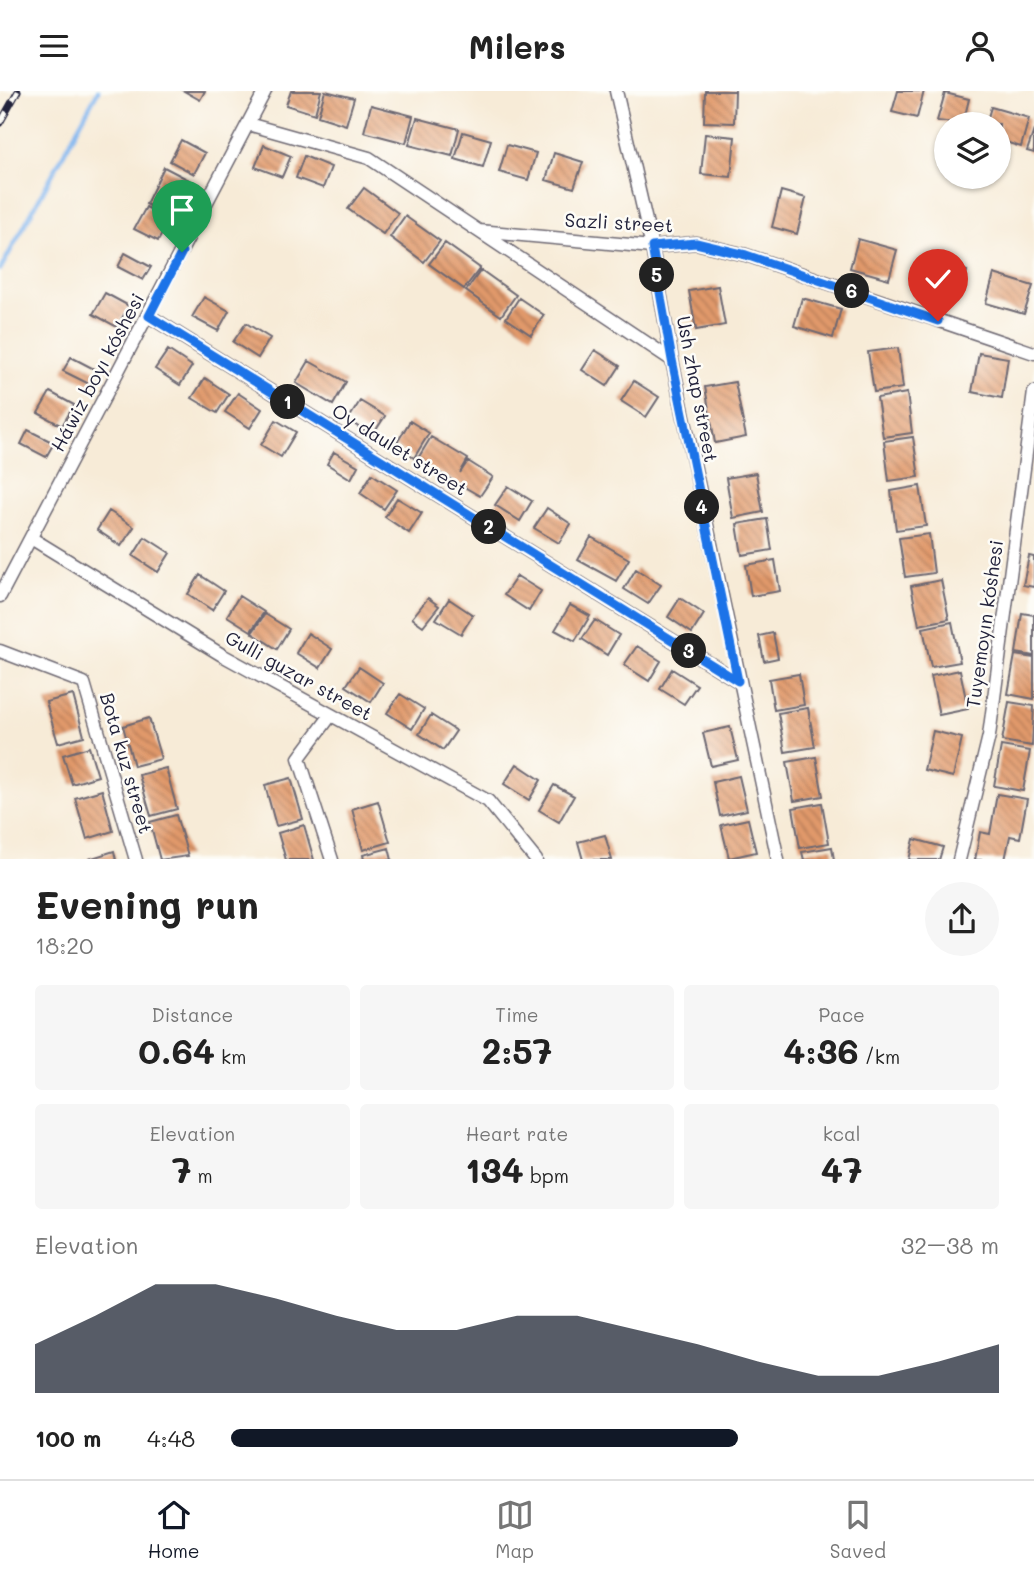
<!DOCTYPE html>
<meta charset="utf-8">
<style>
body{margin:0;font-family:Mali,sans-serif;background:#f6f6f6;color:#222;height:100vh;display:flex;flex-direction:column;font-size:26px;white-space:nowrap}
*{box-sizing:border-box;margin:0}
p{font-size:23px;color:#767676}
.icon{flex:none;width:38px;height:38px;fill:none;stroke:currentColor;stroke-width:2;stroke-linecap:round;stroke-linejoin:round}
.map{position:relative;height:768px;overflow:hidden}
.details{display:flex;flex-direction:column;background:#fff;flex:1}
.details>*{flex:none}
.fabs{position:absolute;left:934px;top:21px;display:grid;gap:14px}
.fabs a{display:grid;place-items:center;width:77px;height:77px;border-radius:50%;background:#fff;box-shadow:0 2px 5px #0004;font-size:35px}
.pin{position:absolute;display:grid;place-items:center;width:60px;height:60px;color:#fff;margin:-72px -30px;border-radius:50% 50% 50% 0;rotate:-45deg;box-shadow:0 0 7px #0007}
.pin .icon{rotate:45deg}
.km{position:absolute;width:35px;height:35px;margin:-18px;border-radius:50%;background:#222;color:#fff;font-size:19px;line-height:35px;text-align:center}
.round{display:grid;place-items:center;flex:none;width:74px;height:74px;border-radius:37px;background:#f6f6f6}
.headline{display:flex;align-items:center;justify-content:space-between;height:119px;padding:0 35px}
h1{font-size:38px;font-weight:700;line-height:52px}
.figures{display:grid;grid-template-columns:repeat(3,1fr);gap:10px;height:119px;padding:7px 35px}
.figures div{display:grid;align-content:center;border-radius:7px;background:#f6f6f6;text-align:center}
.figures b{font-size:35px;font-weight:700}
.figures small{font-size:19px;font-weight:400}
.figures p{font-size:19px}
.chart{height:196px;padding:14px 35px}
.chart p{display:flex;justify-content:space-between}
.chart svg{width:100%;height:126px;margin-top:7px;fill:#111827;opacity:.7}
ul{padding:0 35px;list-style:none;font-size:23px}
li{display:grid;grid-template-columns:112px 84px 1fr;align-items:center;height:52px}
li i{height:18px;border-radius:9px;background:#111827}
header{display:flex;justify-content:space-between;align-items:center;height:91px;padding:0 35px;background:#fff;font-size:32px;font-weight:700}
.tabs{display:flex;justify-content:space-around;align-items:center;height:98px;border-top:2px solid #e0e0e0;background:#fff;font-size:19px;color:#767676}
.tabs a{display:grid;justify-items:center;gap:4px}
.tabs .on{color:#111827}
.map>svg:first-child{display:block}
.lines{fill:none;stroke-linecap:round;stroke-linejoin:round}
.stream{stroke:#81b6ef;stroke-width:4.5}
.building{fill:url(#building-back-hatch)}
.street-casing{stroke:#6d6872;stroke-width:15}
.street{stroke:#fff;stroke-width:12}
.rail-casing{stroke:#22223b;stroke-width:7}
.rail{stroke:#fdfcf7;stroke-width:4.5;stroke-dasharray:13;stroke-linecap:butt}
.route-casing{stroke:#fff;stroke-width:14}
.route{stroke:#1a73e8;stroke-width:9}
.labels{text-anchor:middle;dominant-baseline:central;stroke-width:5;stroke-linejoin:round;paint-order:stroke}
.street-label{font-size:19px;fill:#22223b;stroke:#fdfcf7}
</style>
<header><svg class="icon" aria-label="menu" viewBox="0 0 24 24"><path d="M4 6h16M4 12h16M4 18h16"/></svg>Milers<svg class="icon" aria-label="person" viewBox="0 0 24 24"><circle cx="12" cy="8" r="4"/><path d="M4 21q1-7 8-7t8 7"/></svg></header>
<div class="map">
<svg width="1034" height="769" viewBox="0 0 1034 769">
<defs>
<pattern id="building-back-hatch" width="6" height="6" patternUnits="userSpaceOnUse" patternTransform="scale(1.75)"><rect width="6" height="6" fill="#e1996a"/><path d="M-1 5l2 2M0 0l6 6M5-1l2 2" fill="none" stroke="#b67c58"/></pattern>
</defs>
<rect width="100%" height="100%" fill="#fdfcf7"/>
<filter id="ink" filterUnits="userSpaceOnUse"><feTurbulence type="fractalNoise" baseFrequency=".0143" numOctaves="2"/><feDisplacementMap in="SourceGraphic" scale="14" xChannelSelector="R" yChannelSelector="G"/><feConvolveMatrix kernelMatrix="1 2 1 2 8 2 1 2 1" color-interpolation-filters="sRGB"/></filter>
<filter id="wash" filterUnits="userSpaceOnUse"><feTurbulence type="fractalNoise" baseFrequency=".00686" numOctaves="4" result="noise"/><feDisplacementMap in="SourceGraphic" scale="28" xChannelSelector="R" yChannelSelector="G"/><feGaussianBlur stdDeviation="1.57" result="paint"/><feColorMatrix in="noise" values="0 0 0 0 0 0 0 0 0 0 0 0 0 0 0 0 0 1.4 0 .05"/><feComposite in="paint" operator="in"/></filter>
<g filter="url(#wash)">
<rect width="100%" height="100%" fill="#f7ebd7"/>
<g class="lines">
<path class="stream" d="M 0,179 L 98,0"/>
</g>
<g id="blocks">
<path class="building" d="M 184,0 L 205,0 L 200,9 Z
M 291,0 L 321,0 L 315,23 L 286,14 Z
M 325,0 L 354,7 L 346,34 L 318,25 Z
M 705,0 L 735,0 L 734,32 L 704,31 Z
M 898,0 L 924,0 L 917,27 L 892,21 Z
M 945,2 L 969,8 L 963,33 L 937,30 Z
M 371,14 L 413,25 L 406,52 L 364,41 Z
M 991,16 L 1029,27 L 1021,56 L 999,49 L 999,33 L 986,33 Z
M 417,27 L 459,38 L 452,65 L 409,54 Z
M 1034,39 L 1034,62 L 1027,60 Z
M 463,41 L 491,49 L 483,76 L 455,68 Z
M 705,43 L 735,46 L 731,86 L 701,83 Z
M 181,49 L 205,62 L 194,83 L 170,70 Z
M 264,54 L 291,65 L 282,86 L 255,76 Z
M 507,54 L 536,62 L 528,89 L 499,81 Z
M 554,62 L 583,71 L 574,97 L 546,89 Z
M 304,65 L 331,76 L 323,97 L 296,87 Z
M 164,76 L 189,89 L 170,125 L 146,113 Z
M 364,97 L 398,122 L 383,143 L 348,118 Z
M 781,100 L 806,107 L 797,143 L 772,136 Z
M 146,116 L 170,129 L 158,150 L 134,138 Z
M 405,125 L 440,150 L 424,171 L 390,146 Z
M 858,148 L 897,159 L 889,188 L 850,177 Z
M 445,152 L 480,177 L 464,198 L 429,173 Z
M 125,162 L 151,176 L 143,189 L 118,176 Z
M 924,168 L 944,174 L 936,201 L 916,195 Z
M 946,174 L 967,180 L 959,207 L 938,201 Z
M 481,179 L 516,204 L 501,225 L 466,200 Z
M 994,183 L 1033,195 L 1024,223 L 986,212 Z
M 718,195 L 725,234 L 696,239 L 689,200 Z
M 105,202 L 129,215 L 117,236 L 93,223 Z
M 204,206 L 229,220 L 218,240 L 192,226 Z
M 519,207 L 544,224 L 531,244 L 506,227 Z
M 802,207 L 841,218 L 833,247 L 794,235 Z
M 246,232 L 270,247 L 258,267 L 233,251 Z
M 898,257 L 903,297 L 874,301 L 868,261 Z
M 168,259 L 192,275 L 180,294 L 155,278 Z
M 595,259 L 620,275 L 607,295 L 582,279 Z
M 979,262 L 1008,267 L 1002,307 L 972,301 Z
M 71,266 L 96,279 L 89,293 L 63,280 Z
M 309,270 L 346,291 L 333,314 L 296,292 Z
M 205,287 L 229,303 L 217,322 L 192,307 Z
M 634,290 L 659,306 L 646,326 L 621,310 Z
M 735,291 L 746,346 L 715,352 L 705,296 Z
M 50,301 L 74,314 L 62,335 L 38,322 Z
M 238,302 L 262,318 L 250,337 L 225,321 Z
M 907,302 L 912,342 L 883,346 L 877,307 Z
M 360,310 L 385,325 L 372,345 L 348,329 Z
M 276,329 L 296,341 L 281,366 L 261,354 Z
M 410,330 L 429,342 L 414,367 L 395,355 Z
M 28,339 L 54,352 L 46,366 L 21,353 Z
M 431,346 L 468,368 L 460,382 L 468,370 L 493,386 L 480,405 L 417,369 Z
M 913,346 L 919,386 L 889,390 L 884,350 Z
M 334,361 L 358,375 L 351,388 L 327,373 Z
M 756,382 L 763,421 L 733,427 L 726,387 Z
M 372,383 L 397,399 L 384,418 L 360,402 Z
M 508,395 L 532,410 L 520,430 L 495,414 Z
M 920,395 L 926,435 L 896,439 L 891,400 Z
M 397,407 L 422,422 L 409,442 L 385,426 Z
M 547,417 L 571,433 L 559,452 L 534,437 Z
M 109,420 L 134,436 L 121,455 L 97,439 Z
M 767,428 L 772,459 L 742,464 L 737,433 Z
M 929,443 L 934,482 L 905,486 L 899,447 Z
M 145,446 L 170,462 L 158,481 L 133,465 Z
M 591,446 L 629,468 L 616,490 L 578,469 Z
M 1029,465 L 1034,466 L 1034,496 L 1023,494 Z
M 775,469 L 780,500 L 751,505 L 746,474 Z
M 636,478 L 661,494 L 648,513 L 624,498 Z
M 200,484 L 224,500 L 212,519 L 188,503 Z
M 517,485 L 541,500 L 529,520 L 504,504 Z
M 941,489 L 949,528 L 919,534 L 911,495 Z
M 239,505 L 264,521 L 251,540 L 227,525 Z
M 428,507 L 439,515 L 423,535 L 412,527 Z
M 680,507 L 704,523 L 692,542 L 668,526 Z
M 449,508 L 473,524 L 461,543 L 436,528 Z
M 570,514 L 590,525 L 575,550 L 555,539 Z
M 1022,522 L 1034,524 L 1034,565 L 1016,562 Z
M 265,523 L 289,538 L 277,558 L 252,542 Z
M 595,529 L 619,544 L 607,564 L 582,548 Z
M 952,531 L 960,571 L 931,576 L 923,537 Z
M 308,542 L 332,558 L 320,577 L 296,562 Z
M 773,542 L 778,567 L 764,570 L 759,545 Z
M 637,555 L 661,570 L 649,590 L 624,574 Z
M 1015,564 L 1034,567 L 1034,608 L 1008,603 Z
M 359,576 L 383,592 L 371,611 L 346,595 Z
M 672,578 L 697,594 L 684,613 L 660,598 Z
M 960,579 L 968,618 L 939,624 L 931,585 Z
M 799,583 L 804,614 L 774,619 L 769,588 Z
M 400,603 L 424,618 L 412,638 L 387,622 Z
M 73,604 L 84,645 L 58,652 L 46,611 Z
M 1009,611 L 1034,615 L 1032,655 L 1002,650 Z
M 808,617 L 815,656 L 785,661 L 778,622 Z
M 431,624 L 456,640 L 443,659 L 419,643 Z
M 149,627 L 161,668 L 134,675 L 123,635 Z
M 730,636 L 738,669 L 711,675 L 703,642 Z
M 933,640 L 962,647 L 953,686 L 924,679 Z
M 1001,655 L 1030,660 L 1023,700 L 994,695 Z
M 89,656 L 98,685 L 72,693 L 63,664 Z
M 816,666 L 823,705 L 794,710 L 787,671 Z
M 517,673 L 541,689 L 529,709 L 504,693 Z
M 166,677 L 177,718 L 151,725 L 139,684 Z
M 739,685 L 747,719 L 720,725 L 713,691 Z
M 291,687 L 303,728 L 276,735 L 265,694 Z
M 554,694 L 574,705 L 559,731 L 539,719 Z
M 102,699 L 113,740 L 87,748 L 75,707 Z
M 997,703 L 1027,708 L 1020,747 L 1010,745 L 1005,769 L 975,769 L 980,741 L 990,743 Z
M 378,710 L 390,751 L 363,759 L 352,718 Z
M 822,712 L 829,752 L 800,757 L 793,717 Z
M 176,724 L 188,765 L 160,769 L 150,731 Z
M 748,728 L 756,761 L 729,767 L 721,734 Z
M 304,734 L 314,769 L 286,769 L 278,742 Z
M 605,744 L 612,769 L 583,769 L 578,751 Z
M 914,748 L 943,756 L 939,769 L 909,769 Z
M 832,756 L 834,769 L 804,769 L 802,761 Z
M 389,757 L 392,769 L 364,769 L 363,764 Z
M 114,760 L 116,769 L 89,769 L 89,768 Z"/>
</g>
</g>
<g filter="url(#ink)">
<use href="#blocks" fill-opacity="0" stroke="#6d6872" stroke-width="2"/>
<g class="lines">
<g class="street-casing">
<path id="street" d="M 616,0 L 652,156 L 672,269 L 778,769
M 248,33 L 369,67 L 672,269
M 479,140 L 652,156 L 696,152 L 746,164 L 1034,262
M 149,225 L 738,590
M 31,447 L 222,564 L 488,710 L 536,769
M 0,505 L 265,0
M 0,560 L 84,592 L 136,769
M 331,624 L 299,667 L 332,769
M 959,769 L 989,645 L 1034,301"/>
</g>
<use href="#street" class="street"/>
<g class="rail-casing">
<path id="rail" d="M 0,32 L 18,0"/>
</g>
<use href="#rail" class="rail"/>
</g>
</g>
<g class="lines" filter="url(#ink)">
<g class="route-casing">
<path id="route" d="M 182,161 L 149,225 L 738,590 L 672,269 L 652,156 L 696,152 L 746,164 L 938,230"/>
</g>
<use href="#route" class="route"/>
</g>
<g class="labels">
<g class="street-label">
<text transform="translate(619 131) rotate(3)">Sazli street</text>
<text transform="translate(97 281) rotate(-62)">Háwiz boyı kóshesi</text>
<text transform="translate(698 298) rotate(79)">Ush zhap street</text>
<text transform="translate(400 358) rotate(32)">Oy daulet street</text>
<text transform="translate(984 533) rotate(-82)">Tuyemoyın kóshesi</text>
<text transform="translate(299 584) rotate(29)">Gulli guzar street</text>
<text transform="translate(127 672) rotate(74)">Bota kuz street</text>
</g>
</g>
</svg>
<div class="fabs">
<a><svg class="icon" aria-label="layers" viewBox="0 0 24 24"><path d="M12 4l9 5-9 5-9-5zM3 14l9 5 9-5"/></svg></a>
</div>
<div class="pin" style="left:182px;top:161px;background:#1e9e55"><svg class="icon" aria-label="arrive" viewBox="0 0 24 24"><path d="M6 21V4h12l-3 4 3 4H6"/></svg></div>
<div class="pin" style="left:938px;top:230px;background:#d93025"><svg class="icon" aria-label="check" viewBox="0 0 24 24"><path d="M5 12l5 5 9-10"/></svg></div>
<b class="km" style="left:288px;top:311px">1</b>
<b class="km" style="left:489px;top:436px">2</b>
<b class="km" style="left:689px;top:560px">3</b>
<b class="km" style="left:702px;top:416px">4</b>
<b class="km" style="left:657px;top:184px">5</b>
<b class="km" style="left:852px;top:200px">6</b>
</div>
<section class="details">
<div class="headline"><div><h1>Evening run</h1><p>18:20</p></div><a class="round"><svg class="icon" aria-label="share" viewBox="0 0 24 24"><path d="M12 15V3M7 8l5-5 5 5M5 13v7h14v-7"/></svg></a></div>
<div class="figures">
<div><p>Distance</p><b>0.64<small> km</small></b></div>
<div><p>Time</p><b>2:57</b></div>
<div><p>Pace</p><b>4:36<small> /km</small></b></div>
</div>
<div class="figures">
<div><p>Elevation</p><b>7<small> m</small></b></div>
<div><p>Heart rate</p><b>134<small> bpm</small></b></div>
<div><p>kcal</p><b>47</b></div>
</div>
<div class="chart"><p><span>Elevation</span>32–38 m</p>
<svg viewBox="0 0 160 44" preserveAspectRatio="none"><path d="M0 44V27L10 17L20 6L30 6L40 11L50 17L60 22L70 22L80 17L90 17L100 22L110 27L120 33L130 38L140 38L150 33L160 27V44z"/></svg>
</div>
<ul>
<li><b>100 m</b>4:48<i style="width:66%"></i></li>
</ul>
</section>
<nav class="tabs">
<a class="on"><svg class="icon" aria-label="home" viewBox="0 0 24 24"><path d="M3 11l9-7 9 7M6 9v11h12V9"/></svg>Home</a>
<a><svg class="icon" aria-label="map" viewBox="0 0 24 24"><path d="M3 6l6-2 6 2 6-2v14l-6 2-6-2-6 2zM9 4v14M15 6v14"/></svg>Map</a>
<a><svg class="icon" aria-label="saved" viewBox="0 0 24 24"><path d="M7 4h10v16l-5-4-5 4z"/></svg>Saved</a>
</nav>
